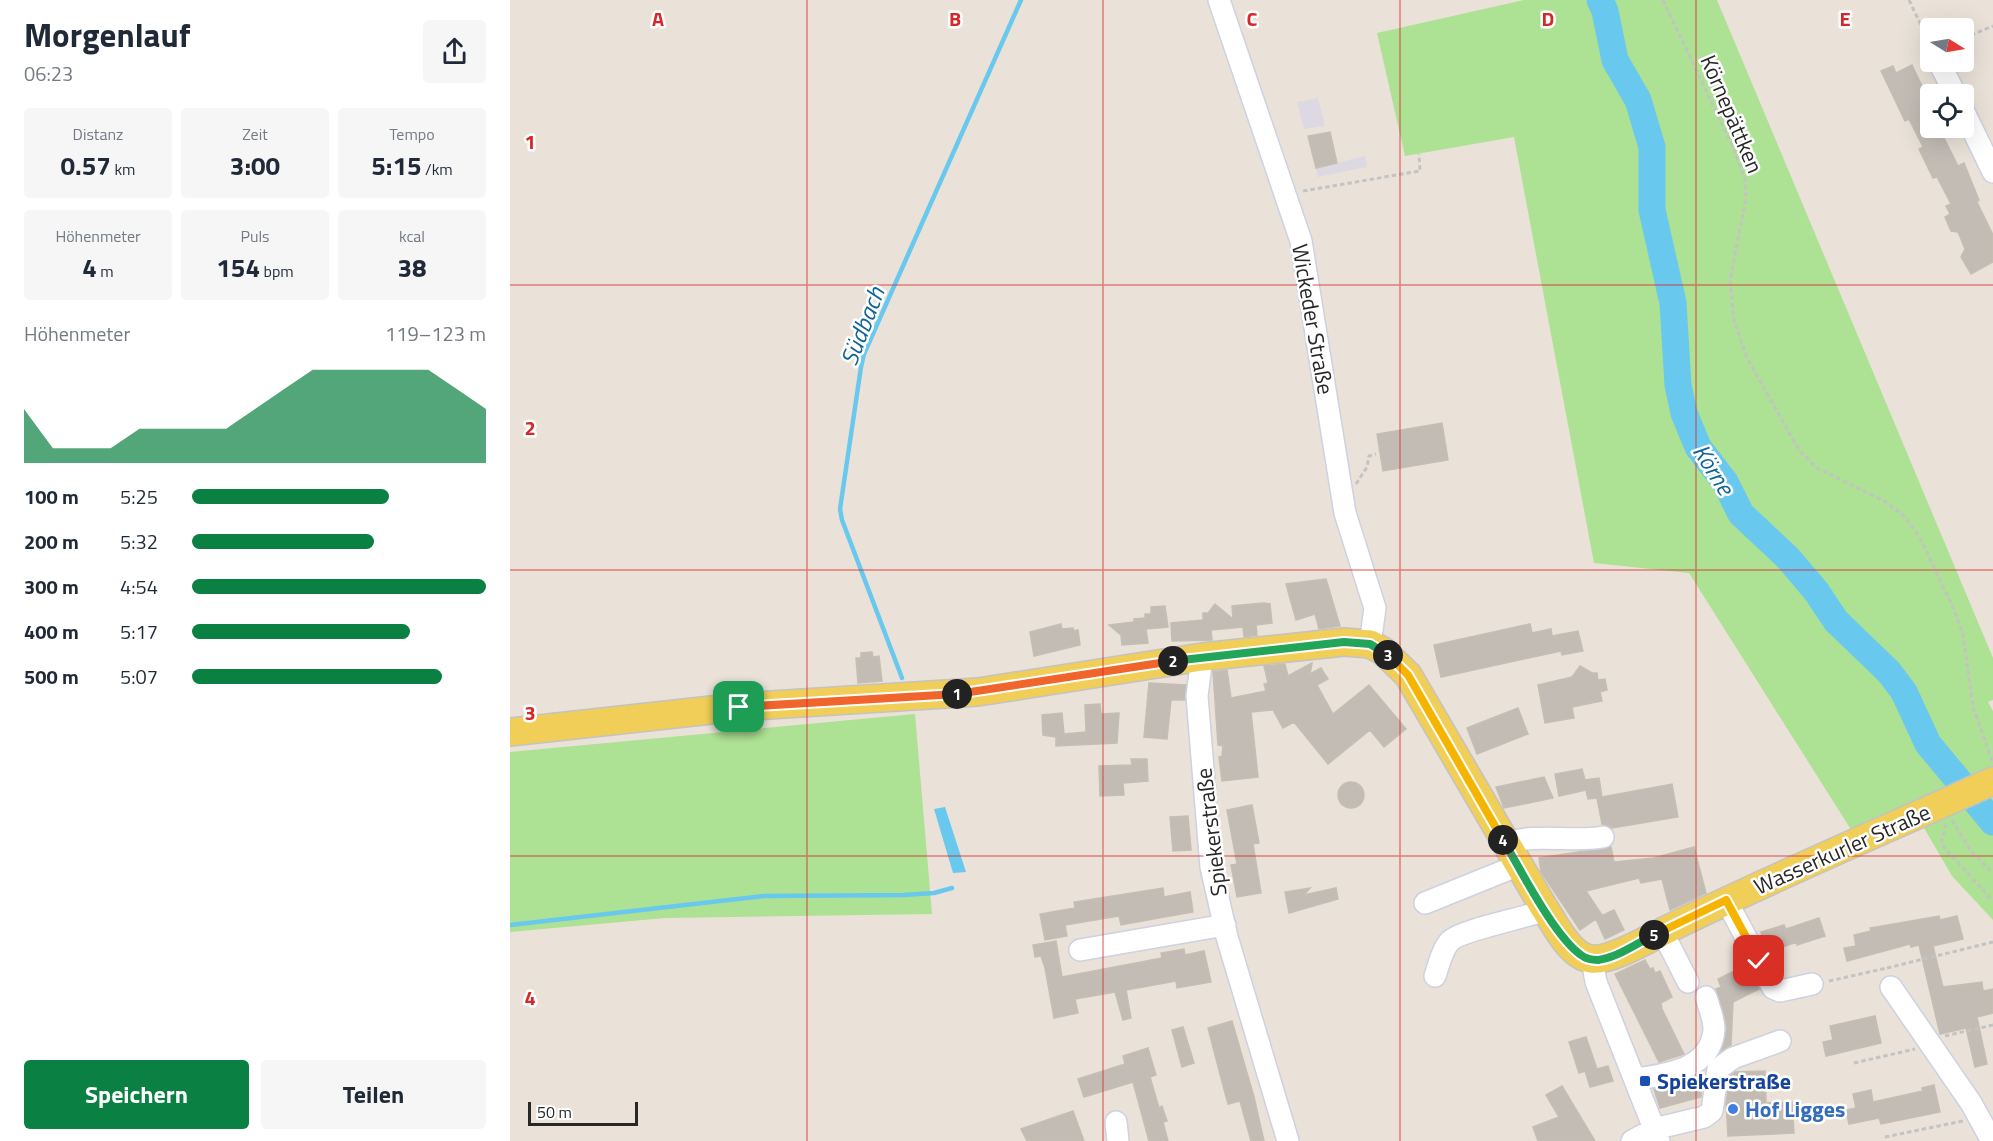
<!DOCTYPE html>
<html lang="de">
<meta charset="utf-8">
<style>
body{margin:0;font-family:"Titillium Web",sans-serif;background:#f6f6f7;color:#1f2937;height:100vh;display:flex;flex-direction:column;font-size:22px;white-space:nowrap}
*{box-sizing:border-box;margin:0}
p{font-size:20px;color:#747a83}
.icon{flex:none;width:33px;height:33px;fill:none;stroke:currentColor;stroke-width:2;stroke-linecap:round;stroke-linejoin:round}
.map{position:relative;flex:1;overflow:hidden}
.side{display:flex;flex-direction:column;background:#fff;width:510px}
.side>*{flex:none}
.needle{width:39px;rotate:101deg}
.controls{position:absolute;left:1410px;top:18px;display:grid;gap:12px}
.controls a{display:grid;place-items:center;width:54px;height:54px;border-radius:6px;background:#fff;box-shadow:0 6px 24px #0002;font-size:30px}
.scale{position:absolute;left:18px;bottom:15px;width:110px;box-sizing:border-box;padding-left:6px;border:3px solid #272727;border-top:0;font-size:16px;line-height:21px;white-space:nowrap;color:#272727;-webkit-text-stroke:4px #fff;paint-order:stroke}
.pin{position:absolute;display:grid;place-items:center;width:51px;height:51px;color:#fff;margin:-26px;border-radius:12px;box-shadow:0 3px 9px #0006}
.km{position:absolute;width:30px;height:30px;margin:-15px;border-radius:50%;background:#222;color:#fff;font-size:16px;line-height:30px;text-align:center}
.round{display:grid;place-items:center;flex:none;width:63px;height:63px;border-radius:6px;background:#f6f6f7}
.summary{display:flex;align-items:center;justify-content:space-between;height:102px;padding:0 24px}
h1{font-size:33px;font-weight:700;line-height:45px}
.figures{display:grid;grid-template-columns:repeat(3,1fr);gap:9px;height:102px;padding:6px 24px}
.figures div{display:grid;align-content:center;border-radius:6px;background:#f6f6f7;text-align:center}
.figures b{font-size:26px;font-weight:700}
.figures small{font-size:16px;font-weight:400}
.figures p{font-size:16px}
.chart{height:168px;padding:12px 24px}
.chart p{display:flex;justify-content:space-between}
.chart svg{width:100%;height:108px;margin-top:6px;fill:#0b8043;opacity:.7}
.action{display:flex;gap:12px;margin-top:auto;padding:12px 24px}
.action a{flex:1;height:69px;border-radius:6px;background:#0b8043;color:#fff;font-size:24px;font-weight:700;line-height:69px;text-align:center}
.action a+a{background:#f6f6f7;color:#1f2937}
ul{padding:0 24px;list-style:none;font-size:20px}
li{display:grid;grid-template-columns:96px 72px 1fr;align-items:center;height:45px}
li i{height:15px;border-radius:8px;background:#0b8043}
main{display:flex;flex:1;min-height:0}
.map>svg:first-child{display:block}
.industrial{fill:#dcd9e2}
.green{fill:#ade193}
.water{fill:#69c8ed}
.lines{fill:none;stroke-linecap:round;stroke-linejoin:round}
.stream{stroke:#69c8ed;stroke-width:4.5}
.river{stroke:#69c8ed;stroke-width:27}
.building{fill:#c2bcb5;stroke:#c5beb2;stroke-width:1.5}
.minor-casing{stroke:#cdd1e0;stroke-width:24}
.major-casing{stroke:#c3c3c3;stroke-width:30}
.path{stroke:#c3c3c3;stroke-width:3;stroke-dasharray:4.5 3;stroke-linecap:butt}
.minor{stroke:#fff;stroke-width:21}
.major{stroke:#f0ce57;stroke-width:27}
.split-1-casing{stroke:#fff;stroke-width:12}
.split-2-casing{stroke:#fff;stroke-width:12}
.split-3-casing{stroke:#fff;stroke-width:12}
.split-4-casing{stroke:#fff;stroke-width:12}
.split-5-casing{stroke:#fff;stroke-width:12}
.split-6-casing{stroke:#fff;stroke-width:12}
.split-1{stroke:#f0652b;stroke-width:8}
.split-2{stroke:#f0652b;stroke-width:8}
.split-3{stroke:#22a559;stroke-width:8}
.split-4{stroke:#f5b400;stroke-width:8}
.split-5{stroke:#22a559;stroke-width:8}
.split-6{stroke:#f5b400;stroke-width:8}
.grid{fill:none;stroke:#d62828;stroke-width:1.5;stroke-opacity:0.55}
.transit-dot{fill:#1a4fb4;stroke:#fff;stroke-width:2}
.shop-dot{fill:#3f7fe0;stroke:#fff;stroke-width:2}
.labels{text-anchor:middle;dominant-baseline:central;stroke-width:5;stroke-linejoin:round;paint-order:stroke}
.street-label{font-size:22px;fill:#272727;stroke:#fff}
.transit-label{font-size:22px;font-weight:bold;fill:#164399;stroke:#fff;text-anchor:start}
.shop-label{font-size:22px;font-weight:bold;fill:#366cbe;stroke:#fff;text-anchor:start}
.water-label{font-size:24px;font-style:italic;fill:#0d6495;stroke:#fff}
.grid-label{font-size:20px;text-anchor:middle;font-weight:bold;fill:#d62828;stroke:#fff;stroke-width:5;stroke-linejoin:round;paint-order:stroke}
</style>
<main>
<section class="side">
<div class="summary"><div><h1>Morgenlauf</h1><p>06:23</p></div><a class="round"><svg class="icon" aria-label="share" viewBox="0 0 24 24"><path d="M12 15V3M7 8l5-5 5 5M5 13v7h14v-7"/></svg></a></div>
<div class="figures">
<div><p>Distanz</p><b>0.57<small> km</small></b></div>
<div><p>Zeit</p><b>3:00</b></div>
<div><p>Tempo</p><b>5:15<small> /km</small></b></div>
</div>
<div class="figures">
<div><p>Höhenmeter</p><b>4<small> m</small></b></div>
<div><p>Puls</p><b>154<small> bpm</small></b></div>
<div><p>kcal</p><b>38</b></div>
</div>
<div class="chart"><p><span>Höhenmeter</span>119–123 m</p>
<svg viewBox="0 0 160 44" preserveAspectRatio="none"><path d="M0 44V22L10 38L20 38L30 38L40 30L50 30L60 30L70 30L80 22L90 14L100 6L110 6L120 6L130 6L140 6L150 14L160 22V44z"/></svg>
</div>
<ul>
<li><b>100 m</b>5:25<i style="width:67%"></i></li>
<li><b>200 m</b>5:32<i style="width:62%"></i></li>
<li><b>300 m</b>4:54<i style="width:100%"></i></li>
<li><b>400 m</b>5:17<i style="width:74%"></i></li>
<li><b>500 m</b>5:07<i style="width:85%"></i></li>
</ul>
<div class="action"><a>Speichern</a><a>Teilen</a></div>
</section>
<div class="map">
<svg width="1483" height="1141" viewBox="0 0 1483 1141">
<rect width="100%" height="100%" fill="#eae2d8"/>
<path class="industrial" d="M 808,98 L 815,126 L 794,129 L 787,102 Z
M 855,156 L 857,167 L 808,177 L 806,168 Z"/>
<path class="green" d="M 1014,0 L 1207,0 L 1483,658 L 1483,700 L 1478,702 L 1483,711 L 1483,773 L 1345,836 L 1179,573 L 1084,563 L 1004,137 L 895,156 L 867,33 Z
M 405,714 L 422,914 L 155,918 L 0,932 L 0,752 Z
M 1483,798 L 1483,920 L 1442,876 L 1410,821 Z"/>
<path class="water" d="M 435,807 L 456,872 L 443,873 L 424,809 Z"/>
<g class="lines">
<path class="stream" d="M 392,678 L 332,520 L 330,509 L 351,367 L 354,354 L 511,0
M 0,925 L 254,896 L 394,895 L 424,893 L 442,888"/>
<path class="river" d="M 1090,0 L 1095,11 L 1105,60 L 1128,100 L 1142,147 L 1142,210 L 1163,303 L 1168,385 L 1174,413 L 1188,447 L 1215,482 L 1231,514 L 1278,558 L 1306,591 L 1326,621 L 1379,672 L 1394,692 L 1418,744 L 1483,822"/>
</g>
<path class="building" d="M 1402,65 L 1420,103 L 1420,132 L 1429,128 L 1448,166 L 1454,163 L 1469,200 L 1467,202 L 1483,235 L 1483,262 L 1461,274 L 1451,257 L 1455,249 L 1448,232 L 1441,231 L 1435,217 L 1440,214 L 1436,206 L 1441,204 L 1427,177 L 1423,178 L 1409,149 L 1413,147 L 1399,119 L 1395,121 L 1371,71 L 1383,66 L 1386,73 Z
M 820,132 L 827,163 L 806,168 L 798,136 Z
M 932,423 L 938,460 L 873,471 L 867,434 Z
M 816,579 L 830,626 L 809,629 L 805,614 L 786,620 L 776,584 Z
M 753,603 L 760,604 L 762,623 L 746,625 L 747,635 L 734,637 L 733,627 L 701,630 L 702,640 L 662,641 L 661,623 L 693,620 L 693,613 L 698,613 L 705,604 L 723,619 L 722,606 Z
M 655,606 L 658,627 L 636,629 L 638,643 L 612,645 L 611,635 L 599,625 L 624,622 L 624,619 L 635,618 L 635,614 L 641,614 L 641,607 Z
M 551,624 L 552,629 L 563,628 L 564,631 L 568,630 L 570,645 L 524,656 L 520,632 Z
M 1020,624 L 1022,633 L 1041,629 L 1042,636 L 1068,631 L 1073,651 L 1052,655 L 1051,651 L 931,677 L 924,645 Z
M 362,652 L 363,657 L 369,656 L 372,681 L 348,683 L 346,658 L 351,658 L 351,653 Z
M 802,663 L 800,674 L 811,668 L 818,679 L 807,685 L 823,714 L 859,685 L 896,729 L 874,747 L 860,730 L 818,764 L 784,722 L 773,728 L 763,710 L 741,712 L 748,777 L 712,781 L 709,757 L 712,756 L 713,746 L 708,745 L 703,672 L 717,670 L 721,698 L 756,691 L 754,684 L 758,683 L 754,666 L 775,664 L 778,676 Z
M 1070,666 L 1082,673 L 1087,673 L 1088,680 L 1095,679 L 1097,690 L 1090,692 L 1092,701 L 1062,707 L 1064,718 L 1035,723 L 1028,685 L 1062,677 Z
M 639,683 L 676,685 L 675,700 L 661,700 L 657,739 L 634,737 Z
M 590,704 L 591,714 L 609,713 L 607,743 L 546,746 L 546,737 L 533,735 L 532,715 L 552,713 L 554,734 L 576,732 L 575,705 Z
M 1008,708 L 1018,734 L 967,754 L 957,728 Z
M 621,759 L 637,759 L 638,781 L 613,783 L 614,795 L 590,796 L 589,766 L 622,765 Z
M 1072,769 L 1075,780 L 1089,778 L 1092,797 L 1162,784 L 1168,817 L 1102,828 L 1092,824 L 1087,798 L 1078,799 L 1076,790 L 1049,796 L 1045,774 Z
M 1034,777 L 1043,798 L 994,808 L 986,787 Z
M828 795a13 13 0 1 1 26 0a13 13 0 1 1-26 0Z
M 742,805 L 749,843 L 743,844 L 751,893 L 727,897 L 721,865 L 727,864 L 717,810 Z
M 678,816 L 681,850 L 663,851 L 660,817 Z
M 1101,847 L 1104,862 L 1144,858 L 1184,847 L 1196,893 L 1160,910 L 1152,879 L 1131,883 L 1129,878 L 1076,891 L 1092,915 L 1089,917 L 1104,910 L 1114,930 L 1095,939 L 1086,919 L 1070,930 L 1031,872 L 1029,858 Z
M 653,888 L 654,897 L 680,892 L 683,912 L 611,925 L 609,916 L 555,925 L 557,936 L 535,940 L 530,914 L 565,908 L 564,902 Z
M 800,888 L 794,895 L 826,888 L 828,899 L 779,913 L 775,892 Z
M 1429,916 L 1430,920 L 1447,916 L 1453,939 L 1423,946 L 1433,987 L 1472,982 L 1473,991 L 1483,989 L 1483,1013 L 1467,1017 L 1477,1064 L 1465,1067 L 1456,1028 L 1430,1034 L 1409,945 L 1401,947 L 1400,944 L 1337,961 L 1334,948 L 1346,946 L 1344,935 L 1361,931 L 1360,928 Z
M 1309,918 L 1315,936 L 1287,945 L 1287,942 L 1258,952 L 1251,932 L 1274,925 L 1276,929 Z
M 546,941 L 552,977 L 652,958 L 651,953 L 674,949 L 675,955 L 694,951 L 701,982 L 667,988 L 666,981 L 616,990 L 621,1018 L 613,1020 L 605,992 L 565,999 L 568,1013 L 544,1018 L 535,968 L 531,956 L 525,957 L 523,945 Z
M 1135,960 L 1140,969 L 1143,968 L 1145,973 L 1150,971 L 1162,997 L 1151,1003 L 1152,1009 L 1174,1054 L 1149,1062 L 1105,974 Z
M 1236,965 L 1249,989 L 1223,1002 L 1221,1045 L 1211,1051 L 1217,1028 L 1206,989 L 1211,987 L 1208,979 Z
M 1365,1016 L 1371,1043 L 1316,1056 L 1313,1042 L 1323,1040 L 1320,1026 Z
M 722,1021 L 744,1097 L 754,1141 L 741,1141 L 730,1101 L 718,1104 L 711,1078 L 698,1028 Z
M 673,1027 L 684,1063 L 672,1067 L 662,1030 Z
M 1076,1037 L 1087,1069 L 1098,1066 L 1103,1081 L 1080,1087 L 1075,1071 L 1069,1073 L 1059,1042 Z
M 638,1048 L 646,1075 L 640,1077 L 649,1108 L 652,1106 L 657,1121 L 653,1122 L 658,1141 L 639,1141 L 623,1082 L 574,1097 L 568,1079 L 615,1064 L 613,1056 Z
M 1255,1071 L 1256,1103 L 1282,1102 L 1284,1133 L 1218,1136 L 1216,1103 L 1220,1076 L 1225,1072 Z
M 1192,1073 L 1191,1097 L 1150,1108 L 1144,1089 L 1167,1084 Z
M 1424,1085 L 1430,1112 L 1371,1124 L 1369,1118 L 1339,1124 L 1336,1110 L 1346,1108 L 1343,1094 L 1361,1090 L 1363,1102 L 1413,1091 L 1412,1088 Z
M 1052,1086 L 1085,1141 L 1028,1141 L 1023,1127 L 1049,1117 L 1036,1095 Z
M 563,1111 L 574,1141 L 517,1141 L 511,1129 Z"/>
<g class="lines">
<g class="minor-casing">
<path id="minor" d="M 709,0 L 791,241 L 835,513 L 865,608 L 860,644
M 1429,62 L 1445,94
M 1454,112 L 1483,172
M 692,657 L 687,696 L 701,867 L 717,937 L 778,1141
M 995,844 C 1025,832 1061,843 1093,837
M 1216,900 L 1263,988 L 1270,991 L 1302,984
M 915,903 L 1009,865
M 1152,931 L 1178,982
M 570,950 L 715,925
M 1082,959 L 1086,982 L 1149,1141
M 925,976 C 929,964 932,950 940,941 C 951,930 1015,918 1035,910
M 1381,987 L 1461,1103 L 1482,1141
M 1125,1079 C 1156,1075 1202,1069 1204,1029 C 1204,1019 1199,1007 1196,997
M 606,1122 L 608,1141
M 1122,1141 L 1144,1129 L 1194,1117 L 1202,1111 L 1208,1069 L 1223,1058 L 1270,1041"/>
</g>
<g class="major-casing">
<path id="major" d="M 0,732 L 229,707 L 468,692 L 692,657 L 834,642 L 860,644 L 873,651 L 898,675 L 1033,906 C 1044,922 1059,956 1081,959 C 1101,962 1141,937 1160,928 C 1266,876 1375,830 1483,781"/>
</g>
<path class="path" d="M 1153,0 L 1225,152 L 1235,179 L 1236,199 L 1220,280 L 1224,320 L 1237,358 L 1289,450 L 1307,468 L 1376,502 L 1394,516 L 1409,536 L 1441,603 L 1453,634 L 1463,707 L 1482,761
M 1399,0 L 1420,44
M 1454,38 L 1483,26
M 793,191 L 910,171 L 909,154
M 846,484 L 857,467 L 859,456 L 866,454
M 1442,820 L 1461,851 L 1483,873
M 1436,824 L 1431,844 L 1483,901
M 1377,968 L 1483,942
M 1319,981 L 1377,968
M 1435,1036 L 1483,1025
M 1344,1063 L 1405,1049
M 1375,1137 L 1453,1121"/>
<use href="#minor" class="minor"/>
<use href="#major" class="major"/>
</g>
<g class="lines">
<g class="split-1-casing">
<path id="split-1" d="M 229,707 L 447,694"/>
</g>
<g class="split-2-casing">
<path id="split-2" d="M 447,694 L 663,661"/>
</g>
<g class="split-3-casing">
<path id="split-3" d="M 663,661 L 834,642 L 860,644 L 878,655"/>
</g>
<g class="split-4-casing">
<path id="split-4" d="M 878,655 L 898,675 L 993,840"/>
</g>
<g class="split-5-casing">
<path id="split-5" d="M 993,840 C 1011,870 1044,936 1071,955 C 1076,959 1083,960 1088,960 C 1107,958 1127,943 1144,935"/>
</g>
<g class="split-6-casing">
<path id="split-6" d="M 1144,935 L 1216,900 L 1249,961"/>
</g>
<use href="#split-1" class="split-1"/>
<use href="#split-2" class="split-2"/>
<use href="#split-3" class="split-3"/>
<use href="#split-4" class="split-4"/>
<use href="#split-5" class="split-5"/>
<use href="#split-6" class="split-6"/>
</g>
<path class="grid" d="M 297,0 L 297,1141M 593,0 L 593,1141M 890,0 L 890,1141M 1186,0 L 1186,1141M 0,285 L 1483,285M 0,570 L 1483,570M 0,856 L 1483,856"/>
<rect class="transit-dot" x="1129" y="1075" width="12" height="12" rx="3"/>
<circle class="shop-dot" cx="1223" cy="1109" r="6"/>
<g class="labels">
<g class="street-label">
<text transform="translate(1222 114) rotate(67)">Körnepättken</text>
<text transform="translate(803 319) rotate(80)">Wickeder Straße</text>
<text transform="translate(701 832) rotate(-97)">Spiekerstraße</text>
<text transform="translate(1332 849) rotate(-24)">Wasserkurler Straße</text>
</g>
<g class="transit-label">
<text x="1147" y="1081">Spiekerstraße</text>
</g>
<g class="shop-label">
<text x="1235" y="1109">Hof Ligges</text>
</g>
<g class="water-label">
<text transform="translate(352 326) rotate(-69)">Südbach</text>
<text transform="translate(1204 469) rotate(58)">Körne</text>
</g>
</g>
<g class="grid-label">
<text x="148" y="26">A</text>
<text x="445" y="26">B</text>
<text x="742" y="26">C</text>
<text x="1038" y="26">D</text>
<text x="1335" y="26">E</text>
<text x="20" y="149">1</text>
<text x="20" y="435">2</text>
<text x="20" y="720">3</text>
<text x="20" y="1005">4</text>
</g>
</svg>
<div class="controls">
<a><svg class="needle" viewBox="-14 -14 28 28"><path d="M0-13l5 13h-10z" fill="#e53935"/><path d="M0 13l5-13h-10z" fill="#747a83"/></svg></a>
<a><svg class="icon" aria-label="locate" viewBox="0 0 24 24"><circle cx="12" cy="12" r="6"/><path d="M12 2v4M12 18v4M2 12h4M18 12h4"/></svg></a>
</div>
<div class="scale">50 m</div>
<div class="pin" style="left:229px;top:707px;background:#1e9e55"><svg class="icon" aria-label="arrive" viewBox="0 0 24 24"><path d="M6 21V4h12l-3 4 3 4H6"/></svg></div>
<div class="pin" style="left:1249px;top:961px;background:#d93025"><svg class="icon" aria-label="check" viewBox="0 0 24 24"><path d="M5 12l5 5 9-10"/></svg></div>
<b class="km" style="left:447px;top:694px">1</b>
<b class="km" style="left:663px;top:661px">2</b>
<b class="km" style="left:878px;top:655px">3</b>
<b class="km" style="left:993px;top:840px">4</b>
<b class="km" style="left:1144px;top:935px">5</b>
</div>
</main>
